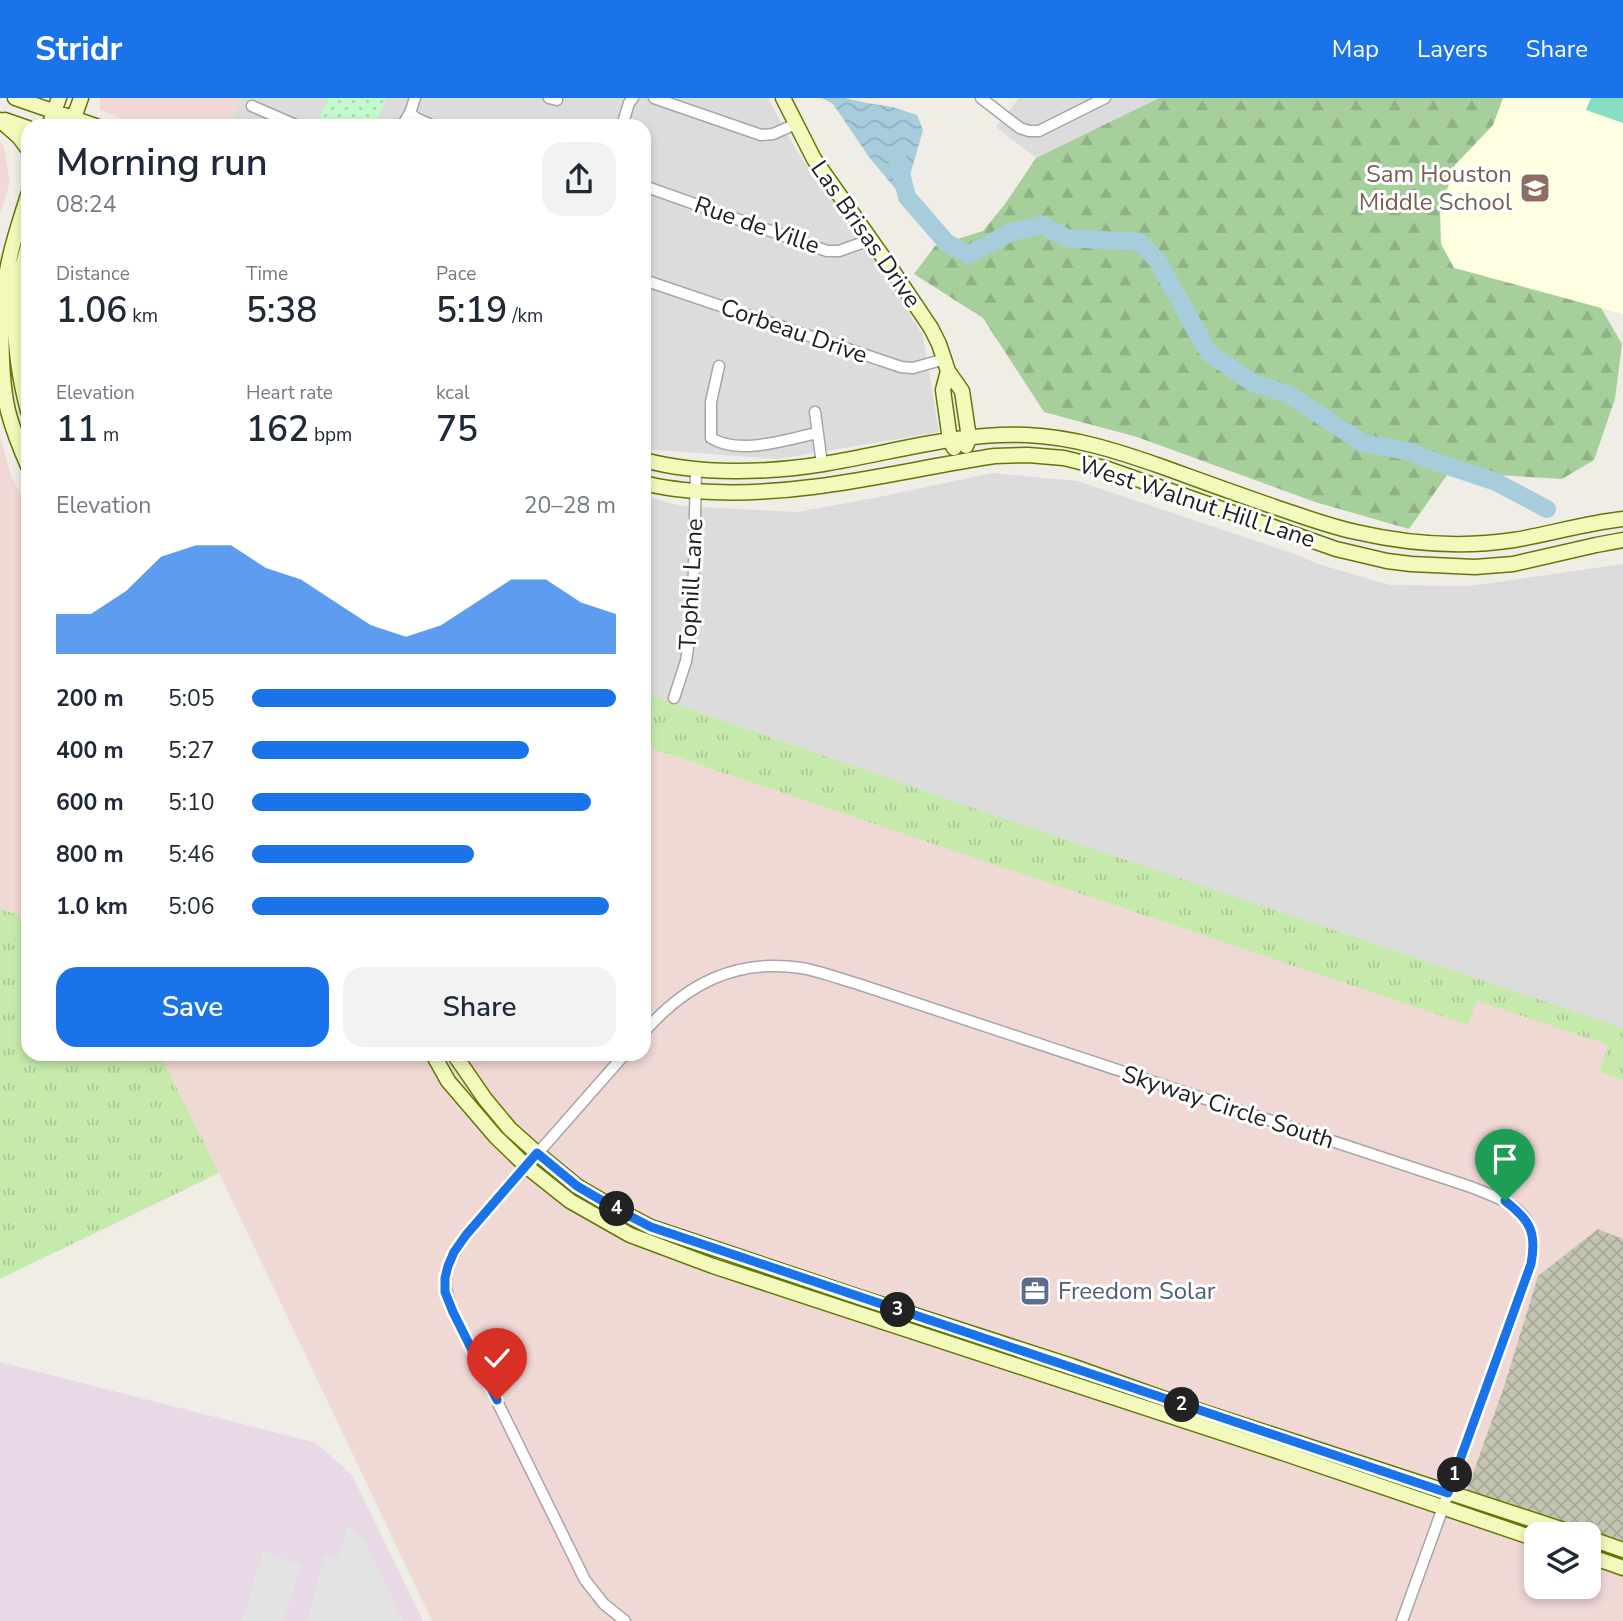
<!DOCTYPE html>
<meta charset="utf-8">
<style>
body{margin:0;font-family:"Nunito Sans",sans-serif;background:#f2f2f3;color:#1f2937;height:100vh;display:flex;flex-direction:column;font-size:26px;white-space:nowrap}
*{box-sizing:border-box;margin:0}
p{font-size:23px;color:#747a83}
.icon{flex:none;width:38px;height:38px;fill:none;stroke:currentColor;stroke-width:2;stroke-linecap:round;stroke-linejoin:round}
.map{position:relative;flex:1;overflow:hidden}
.side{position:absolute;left:21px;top:21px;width:630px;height:942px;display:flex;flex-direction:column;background:#fff;border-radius:21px;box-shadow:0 4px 10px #0003}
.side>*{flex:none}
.buttons{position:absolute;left:1524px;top:1424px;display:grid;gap:14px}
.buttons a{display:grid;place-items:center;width:77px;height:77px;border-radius:14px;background:#fff;box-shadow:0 4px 10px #0003;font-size:35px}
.pin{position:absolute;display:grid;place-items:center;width:60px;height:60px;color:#fff;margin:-72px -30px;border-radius:50% 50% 50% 0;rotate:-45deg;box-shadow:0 0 7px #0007}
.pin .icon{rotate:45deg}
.km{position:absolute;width:35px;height:35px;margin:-18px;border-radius:50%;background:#222;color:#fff;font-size:19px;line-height:35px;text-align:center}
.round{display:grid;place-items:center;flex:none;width:74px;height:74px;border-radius:21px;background:#f2f2f3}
.overview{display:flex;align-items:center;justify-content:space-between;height:119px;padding:0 35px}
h1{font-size:38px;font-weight:600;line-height:52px}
.figures{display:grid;grid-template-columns:repeat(3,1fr);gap:10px;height:119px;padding:7px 35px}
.figures div{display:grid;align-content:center}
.figures b{font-size:35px;font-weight:600}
.figures small{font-size:19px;font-weight:400}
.figures p{font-size:19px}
.chart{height:196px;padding:14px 35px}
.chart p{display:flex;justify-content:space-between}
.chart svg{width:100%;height:126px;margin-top:7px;fill:#1a73e8;opacity:.7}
.primary-button{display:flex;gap:14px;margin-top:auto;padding:14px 35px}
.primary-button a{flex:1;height:80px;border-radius:21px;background:#1a73e8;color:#fff;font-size:28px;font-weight:600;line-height:80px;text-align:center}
.primary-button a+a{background:#f2f2f3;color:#1f2937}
ul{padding:0 35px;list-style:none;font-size:23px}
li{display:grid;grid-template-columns:112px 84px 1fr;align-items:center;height:52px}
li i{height:18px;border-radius:9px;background:#1a73e8}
header{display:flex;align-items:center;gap:42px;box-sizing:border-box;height:98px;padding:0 35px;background:#1a73e8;color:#fff}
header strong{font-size:33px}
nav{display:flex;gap:38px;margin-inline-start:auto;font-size:24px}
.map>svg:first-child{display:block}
.residential{fill:#dddcdc}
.commercial{fill:#f0d8d5;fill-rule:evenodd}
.industrial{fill:#e9d8e5}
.education{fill:#fdffe0}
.construction{fill:url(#construction-cross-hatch)}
.grass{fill:url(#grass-tufts)}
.forest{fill:url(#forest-firs)}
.park{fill:url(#park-dots)}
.pitch{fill:#85dec2}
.parking{fill:#e3e3e3}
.water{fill:url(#water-waves)}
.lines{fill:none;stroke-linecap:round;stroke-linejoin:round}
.river{stroke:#a7cddd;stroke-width:18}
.street-casing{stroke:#a6a6a6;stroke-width:13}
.secondary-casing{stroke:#637706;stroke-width:17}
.street{stroke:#fff;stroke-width:10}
.secondary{stroke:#f2f9bb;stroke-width:14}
.route-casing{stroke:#fff;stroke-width:14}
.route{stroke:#1a73e8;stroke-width:9}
.labels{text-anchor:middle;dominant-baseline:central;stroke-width:6;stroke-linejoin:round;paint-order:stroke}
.education-label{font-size:24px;fill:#785e54;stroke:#fff;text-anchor:end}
.street-label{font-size:24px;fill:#1f1f1f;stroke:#fff}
.service-label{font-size:24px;fill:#4e5e75;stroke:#fff;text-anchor:start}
</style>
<header>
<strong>Stridr</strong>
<nav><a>Map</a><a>Layers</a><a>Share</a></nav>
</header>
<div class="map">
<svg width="1623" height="1523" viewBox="0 0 1623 1523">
<defs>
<pattern id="construction-cross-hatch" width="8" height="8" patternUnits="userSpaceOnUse" patternTransform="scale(1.75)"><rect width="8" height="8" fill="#c3c5b1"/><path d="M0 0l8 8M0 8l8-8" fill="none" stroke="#a7a998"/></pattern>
<pattern id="grass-tufts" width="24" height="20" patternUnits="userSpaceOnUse" patternTransform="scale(1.75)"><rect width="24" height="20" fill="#c6eaac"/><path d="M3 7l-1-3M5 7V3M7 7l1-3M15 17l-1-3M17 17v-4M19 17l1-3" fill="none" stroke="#aac894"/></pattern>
<pattern id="forest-firs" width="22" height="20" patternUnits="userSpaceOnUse" patternTransform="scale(1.75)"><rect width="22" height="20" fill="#a7cf9b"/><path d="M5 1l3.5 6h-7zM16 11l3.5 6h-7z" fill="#8fb185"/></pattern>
<pattern id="park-dots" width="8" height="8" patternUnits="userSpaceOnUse" patternTransform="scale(1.75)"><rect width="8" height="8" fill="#c4f9cc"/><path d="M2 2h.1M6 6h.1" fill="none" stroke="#a8d5af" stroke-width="1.8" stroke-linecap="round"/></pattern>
<pattern id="water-waves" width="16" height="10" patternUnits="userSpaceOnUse" patternTransform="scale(1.75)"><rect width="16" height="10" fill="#a7cddd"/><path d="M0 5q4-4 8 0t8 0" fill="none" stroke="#8fb0bd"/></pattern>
</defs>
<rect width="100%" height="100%" fill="#f0ede6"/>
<path class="residential" d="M 241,0 L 768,0 L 796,52 L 885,175 L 923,238 L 939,334 L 778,361 L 644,351 L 644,28 L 231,28 Z
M 1019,0 L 1159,0 L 1036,60 L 996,29 Z
M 992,375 L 1077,383 L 1295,456 L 1318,466 L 1390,487 L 1470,488 L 1623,466 L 1623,931 L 1007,722 L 644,595 L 644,398 L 681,408 L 797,414 L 879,399 Z"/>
<path class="commercial" d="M 100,0 L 241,0 L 231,28 L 139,28 L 100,12 Z
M 0,43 L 4,49 L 10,84 L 0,116 Z
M 0,337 L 11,378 L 28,410 L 28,820 L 0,811 Z
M 644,648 L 1468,927 L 1477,903 L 1608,947 L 1599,974 L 1623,982 L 1623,1523 L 432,1523 L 219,1075 L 160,956 L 644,956 ZM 1536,1437 L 1589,1437 L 1589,1489 L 1536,1489 Z"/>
<path class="industrial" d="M 0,1264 L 316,1345 L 352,1377 L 423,1523 L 0,1523 Z"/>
<path class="education" d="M 1503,0 L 1623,0 L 1623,216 L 1454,170 L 1441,146 L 1440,113 L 1455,67 L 1493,27 Z"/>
<path class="construction" d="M 1598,1131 L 1623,1141 L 1623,1446 L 1467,1392 L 1504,1289 L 1538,1178 Z"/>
<path class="grass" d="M 644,595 L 1008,722 L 1623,930 L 1623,982 L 1599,974 L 1608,947 L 1477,903 L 1468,927 L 644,648 Z
M 0,811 L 28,820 L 28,956 L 160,956 L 219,1075 L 0,1181 Z"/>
<path class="forest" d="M 1159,0 L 1503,0 L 1493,27 L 1455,67 L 1440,113 L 1441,146 L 1454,170 L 1601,210 L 1622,246 L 1615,301 L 1594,362 L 1562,381 L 1498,377 L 1452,370 L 1409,431 L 1315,404 L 1137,339 L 1044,314 L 983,220 L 914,176 L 935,148 L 983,133 L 1005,106 L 1036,60 Z"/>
<path class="park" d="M 328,0 L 386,0 L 375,28 L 319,28 L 317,27 Z"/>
<path class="pitch" d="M 1591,0 L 1623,0 L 1623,25 L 1586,12 Z"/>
<path class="parking" d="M 347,1429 L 356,1433 L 365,1443 L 403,1523 L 307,1523 L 325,1457 L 338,1459 Z
M 263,1453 L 301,1467 L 284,1523 L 242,1523 Z"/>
<path class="water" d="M 822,0 L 845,0 L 867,5 L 893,9 L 917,17 L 923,32 L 909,81 L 893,79 L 930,115 L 922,123 L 869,59 L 833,6 Z"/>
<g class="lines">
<path class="river" d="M 897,59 L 907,99 L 946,144 L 968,157 L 1011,134 L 1042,127 L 1067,140 L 1139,144 L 1157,162 L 1209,255 L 1253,285 L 1286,295 L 1363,345 L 1412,354 L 1424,360 L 1496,384 L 1547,411"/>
<g class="street-casing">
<path id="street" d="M 549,0 L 557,2
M 654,0 L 761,37 L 773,36 L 796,26
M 981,0 L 1020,30 L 1029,33 L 1039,33 L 1105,0
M 252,8 L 298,28
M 410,15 L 416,20 L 433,28
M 402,28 L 410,15 L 415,0
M 622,28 L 629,5 L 633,0
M 644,88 L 827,153 L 839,153 L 870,142
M 644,182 L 901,269 L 913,270 L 945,261
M 719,268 L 711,304 L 711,340 C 741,358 786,341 818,335
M 815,314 L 822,366
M 674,600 L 686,563 L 693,513 L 696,371
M 644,934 C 686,886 736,860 801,870 C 820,873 840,881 858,886 L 1471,1089 C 1512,1105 1541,1115 1531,1166 L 1402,1523
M 625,1523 L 604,1506 L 585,1482 L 453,1214 C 439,1179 445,1167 466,1137 L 625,956"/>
</g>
<g class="secondary-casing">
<path id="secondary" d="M 15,0 L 96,28
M 783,0 L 814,61 L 890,169 L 931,230 L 939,246 L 948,273 L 962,293 L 969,340 L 966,348
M 0,22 L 19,39 L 28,51
M 5,22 L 28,30
M 49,28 L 59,0
M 71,28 L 81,0
M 28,97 C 19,126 9,155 5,185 C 0,221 0,278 8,313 C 13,332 20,350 28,368
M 28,148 C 24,163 18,180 17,195 C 12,235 18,275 28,313
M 948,273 L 943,292 L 950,342 L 954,350
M 644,362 C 699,377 767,375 823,366 C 891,355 958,334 1027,337 C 1074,339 1117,353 1160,368 C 1199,382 1237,396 1275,409 C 1302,418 1328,428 1356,434 C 1408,446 1461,450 1514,442 C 1550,436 1586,425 1623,421
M 644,385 C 666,391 690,393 713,394 C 809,398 901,372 995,358 L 1028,357 L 1064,360 L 1108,371 L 1336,451 L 1387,463 L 1411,466 L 1475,469 L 1513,466 L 1596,447 L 1623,442
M 433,956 L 448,983 L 496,1039 L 526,1068 L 570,1103 L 630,1137 L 713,1168 L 1286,1356 L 1536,1441
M 454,956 L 485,1001 L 510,1031 L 537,1055 L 577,1088 L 618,1112 L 651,1129 L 859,1199 L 1072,1268 L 1182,1307 L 1579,1437
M 1589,1440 L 1623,1452
M 1589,1458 L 1623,1470"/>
</g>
<use href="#street" class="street"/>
<use href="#secondary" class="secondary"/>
</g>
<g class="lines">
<g class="route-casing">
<path id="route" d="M 497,1302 L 453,1214 L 445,1194 L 445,1180 L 448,1168 L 454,1154 L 466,1137 L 537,1055 L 577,1088 L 618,1112 L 651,1129 L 1448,1395 L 1531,1166 C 1537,1134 1530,1122 1505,1103"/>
</g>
<use href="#route" class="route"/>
</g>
<defs>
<g id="school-square" transform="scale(1.575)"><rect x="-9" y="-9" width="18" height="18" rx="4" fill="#8d6e63" stroke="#fff"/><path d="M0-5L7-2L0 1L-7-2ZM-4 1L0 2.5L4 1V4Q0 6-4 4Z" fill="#fff"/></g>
<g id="office-square" transform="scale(1.575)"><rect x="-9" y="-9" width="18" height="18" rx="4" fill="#5c6f8a" stroke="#fff"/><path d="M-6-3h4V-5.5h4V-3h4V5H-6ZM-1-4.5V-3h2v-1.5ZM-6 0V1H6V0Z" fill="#fff"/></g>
</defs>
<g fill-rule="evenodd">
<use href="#school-square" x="1535" y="90"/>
<use href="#office-square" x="1035" y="1193"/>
</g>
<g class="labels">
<g class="education-label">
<text x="1512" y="76">Sam Houston<tspan x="1512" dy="28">Middle School</tspan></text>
</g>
<g class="street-label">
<text transform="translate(757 127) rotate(19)">Rue de Ville</text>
<text transform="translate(866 136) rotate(55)">Las Brisas Drive</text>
<text transform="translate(794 233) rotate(19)">Corbeau Drive</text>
<text transform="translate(1197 404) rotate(18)">West Walnut Hill Lane</text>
<text transform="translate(691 486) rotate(-87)">Tophill Lane</text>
<text transform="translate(1228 1009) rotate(18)">Skyway Circle South</text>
</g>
<g class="service-label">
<text x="1058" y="1193">Freedom Solar</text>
</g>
</g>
</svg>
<div class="buttons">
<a><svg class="icon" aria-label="layers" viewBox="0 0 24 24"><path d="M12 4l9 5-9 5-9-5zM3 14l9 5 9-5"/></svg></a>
</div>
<div class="pin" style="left:1505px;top:1103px;background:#1e9e55"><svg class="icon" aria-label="arrive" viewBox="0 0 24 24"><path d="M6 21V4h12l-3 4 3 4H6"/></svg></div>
<div class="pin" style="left:497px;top:1302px;background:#d93025"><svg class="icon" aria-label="check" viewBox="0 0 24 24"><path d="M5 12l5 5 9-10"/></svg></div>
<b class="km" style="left:1455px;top:1377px">1</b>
<b class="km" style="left:1182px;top:1307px">2</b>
<b class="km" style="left:898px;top:1212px">3</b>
<b class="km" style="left:617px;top:1111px">4</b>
<section class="side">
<div class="overview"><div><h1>Morning run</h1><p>08:24</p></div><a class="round"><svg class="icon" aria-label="share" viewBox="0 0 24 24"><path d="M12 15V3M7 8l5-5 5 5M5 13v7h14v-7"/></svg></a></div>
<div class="figures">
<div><p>Distance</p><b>1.06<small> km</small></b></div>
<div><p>Time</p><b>5:38</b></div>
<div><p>Pace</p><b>5:19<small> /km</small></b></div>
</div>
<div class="figures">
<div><p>Elevation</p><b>11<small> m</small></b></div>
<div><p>Heart rate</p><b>162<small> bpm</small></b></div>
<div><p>kcal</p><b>75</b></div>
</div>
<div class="chart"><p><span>Elevation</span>20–28 m</p>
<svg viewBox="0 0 160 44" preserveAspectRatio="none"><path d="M0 44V30L10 30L20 22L30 10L40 6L50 6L60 14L70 18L80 26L90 34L100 38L110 34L120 26L130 18L140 18L150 26L160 30V44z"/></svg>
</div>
<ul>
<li><b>200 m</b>5:05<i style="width:100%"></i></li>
<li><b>400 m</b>5:27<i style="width:76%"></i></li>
<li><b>600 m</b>5:10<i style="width:93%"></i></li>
<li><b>800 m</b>5:46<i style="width:61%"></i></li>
<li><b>1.0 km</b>5:06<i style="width:98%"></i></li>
</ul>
<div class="primary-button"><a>Save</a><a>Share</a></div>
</section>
</div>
